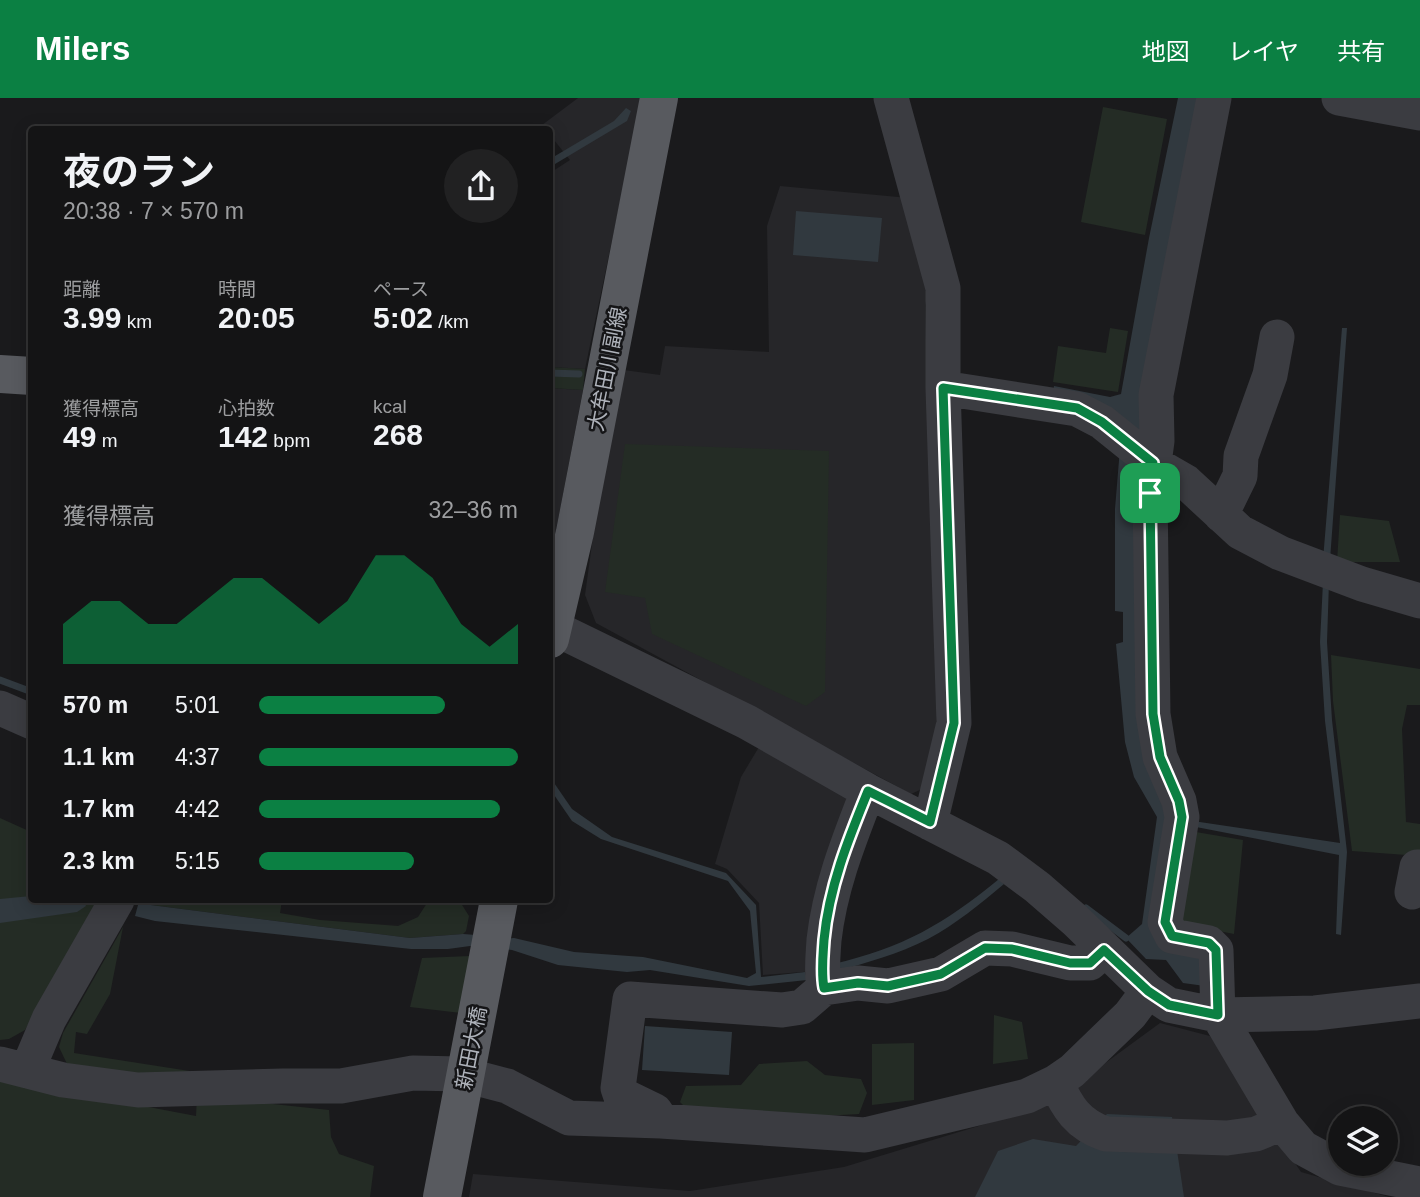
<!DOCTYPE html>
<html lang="ja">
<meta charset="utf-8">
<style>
body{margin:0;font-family:Helvetica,"Noto Sans JP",sans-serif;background:#212122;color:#f1f3f6;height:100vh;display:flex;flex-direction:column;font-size:26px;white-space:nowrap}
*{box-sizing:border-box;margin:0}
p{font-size:23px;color:#9d9ea0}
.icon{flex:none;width:38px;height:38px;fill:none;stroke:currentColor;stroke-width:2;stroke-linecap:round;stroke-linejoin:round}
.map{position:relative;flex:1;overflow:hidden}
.details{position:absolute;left:28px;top:28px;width:525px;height:777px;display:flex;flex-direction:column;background:#141415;border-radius:7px;box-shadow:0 4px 18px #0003,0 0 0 2px #333334}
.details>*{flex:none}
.buttons{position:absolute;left:1328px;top:1008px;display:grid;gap:14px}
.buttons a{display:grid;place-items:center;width:70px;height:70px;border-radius:50%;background:#141415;box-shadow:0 4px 18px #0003,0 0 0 2px #333334;font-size:35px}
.pin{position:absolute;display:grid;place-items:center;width:60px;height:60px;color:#fff;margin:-30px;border-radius:14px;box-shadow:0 4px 10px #0006}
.round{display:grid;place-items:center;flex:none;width:74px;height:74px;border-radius:37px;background:#212122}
.headline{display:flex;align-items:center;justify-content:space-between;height:119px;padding:0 35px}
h1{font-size:38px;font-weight:700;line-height:52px}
.metrics{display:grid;grid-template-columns:repeat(3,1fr);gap:10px;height:119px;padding:7px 35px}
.metrics div{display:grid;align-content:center}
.metrics b{font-size:30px;font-weight:700}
.metrics small{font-size:19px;font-weight:400}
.metrics p{font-size:19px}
.chart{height:196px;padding:14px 35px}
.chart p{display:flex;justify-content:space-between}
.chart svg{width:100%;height:126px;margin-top:7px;fill:#0b8043;opacity:.7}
ul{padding:0 35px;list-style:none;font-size:23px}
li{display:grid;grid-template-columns:112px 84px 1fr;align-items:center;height:52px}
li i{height:18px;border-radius:9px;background:#0b8043}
header{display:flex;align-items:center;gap:42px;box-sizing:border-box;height:98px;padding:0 35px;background:#0b8043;color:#fff}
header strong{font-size:33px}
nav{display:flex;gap:38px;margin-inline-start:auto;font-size:24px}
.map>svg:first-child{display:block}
.built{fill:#262629}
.green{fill:#242c25}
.water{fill:#31393f}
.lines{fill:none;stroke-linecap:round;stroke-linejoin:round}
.stream{stroke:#31393f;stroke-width:7}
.minor{stroke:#3b3c41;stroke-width:35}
.major{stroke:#585a5f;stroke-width:38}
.major-bridge{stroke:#585a5f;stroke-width:38}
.route-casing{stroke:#fff;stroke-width:14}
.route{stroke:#0b8043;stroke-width:9}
.labels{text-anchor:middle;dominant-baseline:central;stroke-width:5;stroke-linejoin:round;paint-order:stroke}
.street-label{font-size:21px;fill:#aeb2ba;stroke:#151517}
</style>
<header>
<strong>Milers</strong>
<nav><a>地図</a><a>レイヤ</a><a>共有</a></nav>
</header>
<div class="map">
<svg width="1420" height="1099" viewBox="0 0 1420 1099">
<rect width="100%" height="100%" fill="#1a1a1c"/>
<path class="built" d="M 578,0 L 642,0 L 585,271 L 550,269 L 550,75 L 570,62 L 550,37 L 550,32 L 546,31 L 542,27 Z
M 780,88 L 909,100 L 931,185 L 925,207 L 937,617 L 932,670 L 924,690 L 911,696 L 596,525 L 585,497 L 595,424 L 624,272 L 660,277 L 665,248 L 769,254 L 767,128 Z
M 550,290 L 583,292 L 553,448 L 550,456 Z
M 762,644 L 859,700 L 816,873 L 763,877 L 759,805 L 727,771 L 715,766 L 741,679 Z
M 1160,925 L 1210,938 L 1301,1074 L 1389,1099 L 469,1099 L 473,1076 L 690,1093 L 844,1069 L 1048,1007 Z"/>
<path class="green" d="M 1103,9 L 1167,21 L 1145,137 L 1081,124 Z
M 1110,230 L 1128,233 L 1118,294 L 1053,284 L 1058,248 L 1106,255 Z
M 550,269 L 585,271 L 583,292 L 550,290 Z
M 625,346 L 829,353 L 825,594 L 806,608 L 652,536 L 645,500 L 605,494 Z
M 1340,417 L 1389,423 L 1400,464 L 1337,464 Z
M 1331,557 L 1420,571 L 1420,607 L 1407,607 L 1402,631 L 1406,724 L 1420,726 L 1420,758 L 1352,753 L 1333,603 Z
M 0,720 L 31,734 L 32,802 L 101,802 L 25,932 L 9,941 L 0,942 Z
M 1190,733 L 1243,742 L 1234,836 L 1178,825 Z
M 143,802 L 282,802 L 280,815 L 320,822 L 398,828 L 418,819 L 429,802 L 459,802 L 469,818 L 466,833 L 463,836 L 410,840 L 143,806 Z
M 123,829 L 110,896 L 87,936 L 76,934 L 74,955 L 228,979 L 137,981 L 68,968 L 59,949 L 63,935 Z
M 470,858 L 461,915 L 410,909 L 422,860 Z
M 994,917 L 1022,924 L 1028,961 L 993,966 Z
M 914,945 L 914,1002 L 872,1007 L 872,946 Z
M 807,963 L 825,977 L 861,981 L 867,995 L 859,1016 L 787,1020 L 692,1016 L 680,1004 L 686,988 L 741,987 L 759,966 Z
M 0,977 L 96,999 L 196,1018 L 197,998 L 329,1012 L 331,1039 L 339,1056 L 374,1068 L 370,1099 L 0,1099 Z"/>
<path class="water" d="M 1178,0 L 1200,0 L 1163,186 L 1167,707 L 1157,826 L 1199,854 L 1205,888 L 1183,885 L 1166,862 L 1146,861 L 1126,840 L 1142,826 L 1157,719 L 1134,679 L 1125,644 L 1116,546 L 1123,544 L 1123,514 L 1115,513 L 1115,411 L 1122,326 L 1053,295 L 1054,288 L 1110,299 L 1121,296 L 1149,140 Z
M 626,10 L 631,13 L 627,23 L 550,69 L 550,61 L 614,23 Z
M 796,113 L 882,120 L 878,164 L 793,157 Z
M 1342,230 L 1347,230 L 1330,462 L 1323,462 Z
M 1323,484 L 1329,484 L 1327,544 L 1332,622 L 1347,754 L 1341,837 L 1336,836 L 1339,757 L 1191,728 L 1193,723 L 1340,745 L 1325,623 L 1320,544 Z
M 550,679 L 572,711 L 612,739 L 726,775 L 756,807 L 761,879 L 805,874 L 807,882 L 749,888 L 650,872 L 627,874 L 558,867 L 512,852 L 470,848 L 448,851 L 411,851 L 155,823 L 135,818 L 138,807 L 143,806 L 410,840 L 463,836 L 476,837 L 486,842 L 514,840 L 574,854 L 643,859 L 747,880 L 756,875 L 750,813 L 728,783 L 601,741 L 572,723 L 550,691 Z
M 999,781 L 1004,786 C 980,806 956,826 928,841 C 899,856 865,865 834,874 L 833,866 C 903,850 944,826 999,781 Z
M 31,798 L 32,802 L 83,802 L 86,808 L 77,814 L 0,825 L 0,801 Z
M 645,928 L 732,934 L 729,977 L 642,972 Z
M 1107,1016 L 1172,1019 L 1184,1099 L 975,1099 L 998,1053 L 1033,1041 L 1076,1048 Z"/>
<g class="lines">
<path class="stream" d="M 550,275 L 579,276
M 0,582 L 32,594
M 1086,810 L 1126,840"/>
<path class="minor" d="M 891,0 L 943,190 L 943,290 L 954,625 L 930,725
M 1214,0 L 1156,297 L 1157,343 L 1150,395 L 1153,616 L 1160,659 L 1179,703 L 1182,719 L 1165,824 L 1172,838 L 1209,845 L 1216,852 L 1218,917 L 1282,1025 L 1303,1050 L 1340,1070 L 1420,1086
M 1339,0 L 1420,15
M 943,290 L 1077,311 L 1102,324 L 1153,365 L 1186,384 L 1240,434 L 1280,455 L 1362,486 L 1420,503
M 1221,417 L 1240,378 L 1241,358 L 1270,277 L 1277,239
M 552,529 L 747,624 L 868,693 L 998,760 L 1037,789 L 1075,822 L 1148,893 L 1169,907 L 1218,917 L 1315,915 L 1420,903
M 0,610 L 32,624
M 1412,794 L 1417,769 L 1420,769
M 824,890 L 858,885 L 888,888 L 941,876 L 985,850 L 1012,851 L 1070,865 L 1090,865 L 1104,852
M 0,966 L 63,982 L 138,992 L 283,988 L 341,988 L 413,975 L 461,976 L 507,988 L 569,1020 L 661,1023 L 865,1037 L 1027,998 L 1056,984 L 1072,973 L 1130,917 L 1148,893
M 27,973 L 49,921 L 117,802
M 1056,984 C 1067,1009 1078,1027 1106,1036 L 1227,1040 L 1256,1036 L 1282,1025
M 661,1022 L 655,1013 L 620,996 L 618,990 L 630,901 L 782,912 L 802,909 L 824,890 C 821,874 823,859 824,842 C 830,789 849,742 868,693"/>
<path class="major" d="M 0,276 L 32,278
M 550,541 L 575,434 L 659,0"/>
<path class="major-bridge" d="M 442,1099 L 499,802"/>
</g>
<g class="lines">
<g class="route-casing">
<path id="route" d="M 943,290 L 1077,310 L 1102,324 L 1153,365 L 1150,395 L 1153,616 L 1160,659 L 1179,703 L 1182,719 L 1165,824 L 1172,838 L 1209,845 L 1216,852 L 1218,917 L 1169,907 L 1148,893 L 1104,852 L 1090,865 L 1070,865 L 1012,851 L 985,850 L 941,876 L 888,888 L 858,885 L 824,890 C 821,874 823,859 824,842 C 829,789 848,742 868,693 L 930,724 L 954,625 Z"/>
</g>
<use href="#route" class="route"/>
</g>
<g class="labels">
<g class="street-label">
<text transform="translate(607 271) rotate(-79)">大牟田川副線</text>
<text transform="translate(471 950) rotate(-79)">新田大橋</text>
</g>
</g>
</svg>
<div class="buttons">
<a><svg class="icon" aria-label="layers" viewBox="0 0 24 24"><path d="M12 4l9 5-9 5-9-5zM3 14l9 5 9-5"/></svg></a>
</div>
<div class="pin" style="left:1150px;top:395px;background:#1e9e55"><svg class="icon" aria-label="arrive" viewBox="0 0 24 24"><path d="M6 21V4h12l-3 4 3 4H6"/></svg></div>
<section class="details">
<div class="headline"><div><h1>夜のラン</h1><p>20:38 · 7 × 570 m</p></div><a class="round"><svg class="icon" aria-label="share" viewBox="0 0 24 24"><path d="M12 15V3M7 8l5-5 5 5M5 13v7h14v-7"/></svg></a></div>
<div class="metrics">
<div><p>距離</p><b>3.99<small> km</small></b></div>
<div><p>時間</p><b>20:05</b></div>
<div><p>ペース</p><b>5:02<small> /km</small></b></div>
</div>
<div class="metrics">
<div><p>獲得標高</p><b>49<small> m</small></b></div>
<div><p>心拍数</p><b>142<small> bpm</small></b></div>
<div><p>kcal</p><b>268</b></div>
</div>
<div class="chart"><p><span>獲得標高</span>32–36 m</p>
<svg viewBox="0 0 160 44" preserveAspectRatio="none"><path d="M0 44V30L10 22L20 22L30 30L40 30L50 22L60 14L70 14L80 22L90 30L100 22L110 6L120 6L130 14L140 30L150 38L160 30V44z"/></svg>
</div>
<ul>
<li><b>570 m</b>5:01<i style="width:72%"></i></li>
<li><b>1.1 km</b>4:37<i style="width:100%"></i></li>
<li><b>1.7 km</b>4:42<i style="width:93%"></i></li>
<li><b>2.3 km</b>5:15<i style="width:60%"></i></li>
</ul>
</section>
</div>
